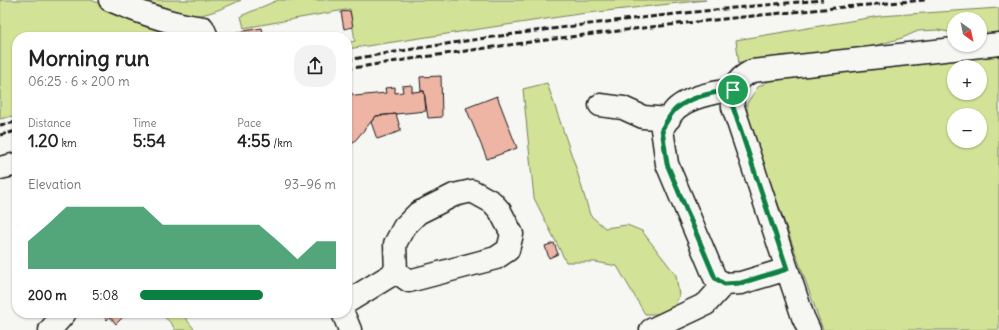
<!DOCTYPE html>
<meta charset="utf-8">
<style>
body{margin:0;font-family:Delius,sans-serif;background:#f2f2f2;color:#222;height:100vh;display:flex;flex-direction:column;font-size:15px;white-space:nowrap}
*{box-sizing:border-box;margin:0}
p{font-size:13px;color:#767676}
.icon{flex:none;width:22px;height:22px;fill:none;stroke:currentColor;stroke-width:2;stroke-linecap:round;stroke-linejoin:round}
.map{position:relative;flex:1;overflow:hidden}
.sheet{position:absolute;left:12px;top:32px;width:340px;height:286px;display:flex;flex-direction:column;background:#fff;border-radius:16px;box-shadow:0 1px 3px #0004}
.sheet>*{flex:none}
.needle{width:26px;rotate:147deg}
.controls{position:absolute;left:947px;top:12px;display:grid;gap:8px}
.controls a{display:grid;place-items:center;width:40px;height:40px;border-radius:50%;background:#fff;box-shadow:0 1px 3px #0004;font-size:20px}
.pin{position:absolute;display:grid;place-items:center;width:34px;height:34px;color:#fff;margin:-17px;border:2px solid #fff;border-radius:50%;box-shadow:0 1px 4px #0007}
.round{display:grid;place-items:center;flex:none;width:42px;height:42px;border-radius:16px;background:#f2f2f2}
.head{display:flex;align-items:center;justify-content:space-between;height:68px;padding:0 16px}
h1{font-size:22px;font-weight:700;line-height:30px}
.figures{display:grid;grid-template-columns:repeat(3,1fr);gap:6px;height:68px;padding:4px 16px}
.figures div{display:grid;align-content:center}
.figures b{font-size:17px;font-weight:700}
.figures small{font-size:11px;font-weight:400}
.figures p{font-size:11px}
.chart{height:112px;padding:8px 16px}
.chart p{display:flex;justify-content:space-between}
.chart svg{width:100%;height:72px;margin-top:4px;fill:#0b8043;opacity:.7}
ul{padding:0 16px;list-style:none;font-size:13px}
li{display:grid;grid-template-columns:64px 48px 1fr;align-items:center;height:30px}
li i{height:10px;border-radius:5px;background:#0b8043}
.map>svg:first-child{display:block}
.green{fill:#d2e397;stroke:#77805a;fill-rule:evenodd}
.building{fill:#eeb5a5;stroke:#1c1c1c}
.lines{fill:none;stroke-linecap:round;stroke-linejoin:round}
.minor-casing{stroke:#1c1c1c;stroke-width:25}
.minor{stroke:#f6f6f2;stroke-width:22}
.rail{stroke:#1c1c1c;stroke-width:3;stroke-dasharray:6 3;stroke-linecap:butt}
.route-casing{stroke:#fff;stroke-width:8}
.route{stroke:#0b8043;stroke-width:5}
</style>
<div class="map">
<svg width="999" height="330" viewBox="0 0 999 330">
<rect width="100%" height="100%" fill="#f6f6f2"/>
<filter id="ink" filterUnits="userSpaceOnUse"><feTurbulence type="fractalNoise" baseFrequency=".025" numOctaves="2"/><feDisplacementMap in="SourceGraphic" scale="8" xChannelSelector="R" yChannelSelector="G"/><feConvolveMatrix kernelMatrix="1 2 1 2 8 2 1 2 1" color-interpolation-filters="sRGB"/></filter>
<g filter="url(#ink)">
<path class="green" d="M 0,0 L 91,0 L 182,37 L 17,37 L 17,115 L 0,119 Z
M 145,0 L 241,0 C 231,5 210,14 200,15 C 181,15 162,6 145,0 Z
M 278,0 L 706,0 L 579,14 L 347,49 L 347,43 L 355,41 L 350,9 L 244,28 L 241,16 Z
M 999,8 L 999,33 L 980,34 L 980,19 L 954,19 L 954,33 L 938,30 L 918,31 L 902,38 L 874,46 L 739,64 L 736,40 L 880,16 Z
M 999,55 L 999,330 L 823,330 L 747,117 L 747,103 L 758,87 L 769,81 L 919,63 ZM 954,67 L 980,67 L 980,93 L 954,93 ZM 954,115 L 980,115 L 980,141 L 954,141 Z
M 547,83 L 576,168 L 590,215 L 605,228 L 627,225 L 642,231 L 676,275 L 679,296 L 671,314 L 645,314 L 617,266 L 596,262 L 566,262 L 534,198 L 523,89 Z
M 160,313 L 181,313 L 195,330 L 175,330 L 172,324 Z"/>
<path class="building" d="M 350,11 L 353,27 L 344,29 L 341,12 Z
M 262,28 L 264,37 L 220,37 L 220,35 Z
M 441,76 L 442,117 L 428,118 L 424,91 L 421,91 L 420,77 Z
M 412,85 L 412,92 L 424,91 L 426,111 L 376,116 L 347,150 L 347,89 L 355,96 L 386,93 L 385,88 L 395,87 L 395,93 L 403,92 L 402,86 Z
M 497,96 L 517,148 L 487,159 L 466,108 Z
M 396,114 L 401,131 L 377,139 L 371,122 L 376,116 Z
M 554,243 L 558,254 L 549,258 L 545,246 Z
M 100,313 L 121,313 L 124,316 L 116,324 L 110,317 L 107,320 Z"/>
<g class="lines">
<g class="minor-casing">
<path id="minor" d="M 110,0 C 140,13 170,24 203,28 L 207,37
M 733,90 C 714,92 692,96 677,108 C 671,113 666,123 662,129 L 667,164 L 715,278 L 724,284 L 741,283 L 787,269
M 600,105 L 623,108 L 643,117 L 669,119
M 0,168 L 17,164
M 472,191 L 492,202 L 500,211 L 512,234 L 508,250 L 496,258 L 409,281 L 396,272 L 395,244 L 404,227 L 418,213 L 454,195 Z
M 347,302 L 396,272
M 343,313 L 350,330
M 50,330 L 65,313
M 651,330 L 706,304 L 724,284
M 809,330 L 803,317 L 733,107 C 731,89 736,79 752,71 L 999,44"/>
</g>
<use href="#minor" class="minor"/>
<path class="rail" d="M 347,60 C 504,33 664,13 823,0
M 347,69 C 539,38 732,16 925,0
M 0,125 L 17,122
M 0,135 L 17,131"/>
</g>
</g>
<g class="lines" filter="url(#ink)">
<g class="route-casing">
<path id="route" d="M 733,90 L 732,98 L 733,107 L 787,269 L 741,283 L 724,284 L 715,278 L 667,164 L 662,129 C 666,123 671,112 677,108 C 692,96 714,92 733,90 Z"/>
</g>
<use href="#route" class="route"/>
</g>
</svg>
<div class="controls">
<a><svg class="needle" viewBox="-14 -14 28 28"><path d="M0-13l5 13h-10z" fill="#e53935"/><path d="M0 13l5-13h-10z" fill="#767676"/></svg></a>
<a>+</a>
<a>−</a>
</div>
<div class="pin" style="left:733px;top:90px;background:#1e9e55"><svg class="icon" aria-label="arrive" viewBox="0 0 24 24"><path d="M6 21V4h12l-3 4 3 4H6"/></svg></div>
<section class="sheet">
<div class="head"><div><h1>Morning run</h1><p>06:25 · 6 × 200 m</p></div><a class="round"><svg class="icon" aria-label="share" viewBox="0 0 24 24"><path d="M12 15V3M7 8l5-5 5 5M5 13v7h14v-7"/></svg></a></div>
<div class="figures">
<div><p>Distance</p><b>1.20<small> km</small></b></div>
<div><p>Time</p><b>5:54</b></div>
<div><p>Pace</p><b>4:55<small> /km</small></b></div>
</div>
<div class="chart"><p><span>Elevation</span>93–96 m</p>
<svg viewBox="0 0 160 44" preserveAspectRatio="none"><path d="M0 44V27L10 17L20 6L30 6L40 6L50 6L60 6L70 17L80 17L90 17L100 17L110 17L120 17L130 27L140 38L150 27L160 27V44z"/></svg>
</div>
<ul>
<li><b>200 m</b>5:08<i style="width:63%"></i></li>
</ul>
</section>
</div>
